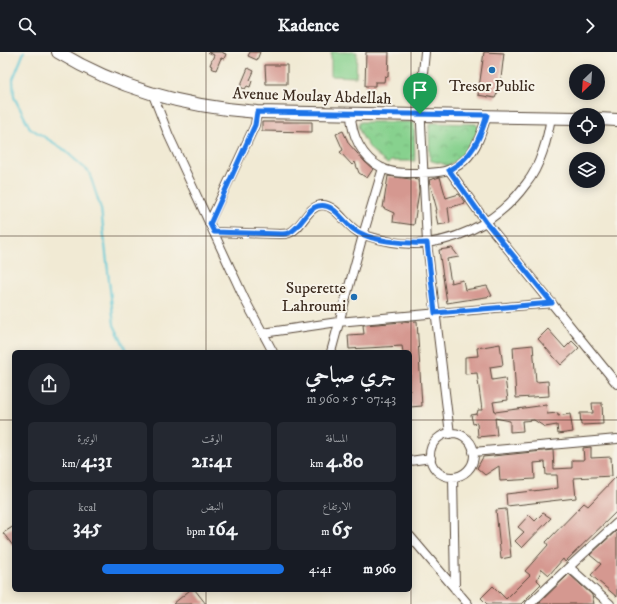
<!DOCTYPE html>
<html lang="ar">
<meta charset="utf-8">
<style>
body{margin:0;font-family:"IM FELL DW Pica",Amiri,serif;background:#242831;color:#f1f3f6;direction:rtl;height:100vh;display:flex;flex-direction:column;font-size:15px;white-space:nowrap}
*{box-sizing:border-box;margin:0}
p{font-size:13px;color:#9ea1a6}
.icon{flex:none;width:22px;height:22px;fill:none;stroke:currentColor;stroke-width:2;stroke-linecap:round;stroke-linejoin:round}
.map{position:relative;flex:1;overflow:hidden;direction:ltr}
.panel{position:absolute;left:12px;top:298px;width:400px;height:242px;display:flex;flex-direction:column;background:#171b24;border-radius:6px;box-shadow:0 2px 10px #0003;direction:rtl}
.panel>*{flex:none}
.needle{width:26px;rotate:205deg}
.controls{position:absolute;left:569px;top:12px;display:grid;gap:8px}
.controls a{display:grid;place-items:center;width:36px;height:36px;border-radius:50%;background:#171b24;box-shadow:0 2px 10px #0003;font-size:20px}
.pin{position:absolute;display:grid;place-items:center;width:34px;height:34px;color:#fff;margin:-41px -17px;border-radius:50% 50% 50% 0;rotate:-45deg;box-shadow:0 0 4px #0007}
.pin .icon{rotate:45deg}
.round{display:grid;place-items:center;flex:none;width:42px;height:42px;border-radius:21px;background:#242831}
.headline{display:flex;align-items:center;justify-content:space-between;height:68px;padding:0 16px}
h1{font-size:22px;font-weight:700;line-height:30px}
.stats{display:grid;grid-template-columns:repeat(3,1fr);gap:6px;height:68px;padding:4px 16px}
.stats div{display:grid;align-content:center;border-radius:6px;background:#242831;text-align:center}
.stats b{font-size:20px;font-weight:700}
.stats small{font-size:11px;font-weight:400}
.stats p{font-size:11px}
ul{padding:0 16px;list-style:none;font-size:13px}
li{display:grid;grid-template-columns:64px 48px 1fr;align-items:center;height:30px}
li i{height:10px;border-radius:5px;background:#1a73e8}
header{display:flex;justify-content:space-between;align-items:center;height:52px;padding:0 16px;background:#171b24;font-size:18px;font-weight:700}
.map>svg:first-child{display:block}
.park{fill:url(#park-crowns);stroke:#617e56}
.pitch{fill:#87d18e;stroke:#617e56}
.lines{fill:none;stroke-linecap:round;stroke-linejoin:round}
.stream{stroke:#5dc8d7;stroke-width:2}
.building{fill:#d59890}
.street-casing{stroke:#564739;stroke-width:10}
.primary-casing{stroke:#564739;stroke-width:14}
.street{stroke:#fff;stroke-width:8}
.primary{stroke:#fff;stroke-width:12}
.route-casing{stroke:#fff;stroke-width:8}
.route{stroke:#1a73e8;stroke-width:5}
.grid{fill:none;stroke:#3b2a1e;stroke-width:1;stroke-opacity:0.55}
.poi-dot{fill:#1f6fb2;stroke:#f7f3e8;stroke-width:1.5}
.labels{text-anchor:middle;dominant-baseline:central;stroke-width:4;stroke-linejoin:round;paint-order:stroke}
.poi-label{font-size:16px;fill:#3b2a1e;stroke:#f7f3e8}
.street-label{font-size:16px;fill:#3b2a1e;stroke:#f7f3e8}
</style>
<header><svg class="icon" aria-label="forward" viewBox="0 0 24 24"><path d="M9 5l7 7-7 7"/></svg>Kadence<svg class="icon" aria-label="search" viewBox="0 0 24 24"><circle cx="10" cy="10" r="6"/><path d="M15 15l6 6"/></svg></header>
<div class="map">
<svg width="617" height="552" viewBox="0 0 617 552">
<defs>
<pattern id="park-crowns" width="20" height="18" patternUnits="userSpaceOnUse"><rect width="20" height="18" fill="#87d18e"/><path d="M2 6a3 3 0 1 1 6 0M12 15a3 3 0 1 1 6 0" fill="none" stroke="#70aa73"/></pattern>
</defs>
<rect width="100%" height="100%" fill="#f7f3e8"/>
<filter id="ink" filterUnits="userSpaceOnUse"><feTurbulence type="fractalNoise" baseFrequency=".025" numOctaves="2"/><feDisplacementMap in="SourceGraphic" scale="8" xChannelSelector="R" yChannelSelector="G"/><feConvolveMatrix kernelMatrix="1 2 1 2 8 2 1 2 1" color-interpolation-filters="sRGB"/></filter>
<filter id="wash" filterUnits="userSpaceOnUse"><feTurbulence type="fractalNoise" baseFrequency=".012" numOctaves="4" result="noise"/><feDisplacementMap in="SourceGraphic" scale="16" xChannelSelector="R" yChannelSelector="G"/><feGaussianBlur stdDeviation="0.9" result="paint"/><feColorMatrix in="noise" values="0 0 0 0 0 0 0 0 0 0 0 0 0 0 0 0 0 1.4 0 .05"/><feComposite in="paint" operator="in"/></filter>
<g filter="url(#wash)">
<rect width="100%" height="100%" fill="#f1ead4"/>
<path class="park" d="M 360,70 L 411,70 L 414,72 L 415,109 L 391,109 L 388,112 C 373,102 364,91 358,74 Z
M 431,71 L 476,72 L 479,76 C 471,92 463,106 447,114 C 441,110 436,111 430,108 L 429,75 Z"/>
<path class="pitch" d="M 331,0 L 357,0 L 356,25 L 331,24 Z"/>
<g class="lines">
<path class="stream" d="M 24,0 L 13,27 L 14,45 L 30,76 L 62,96 L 89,120 L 101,157 L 114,273 L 127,300"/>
</g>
<g id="blocks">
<path class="building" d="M 208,0 L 223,0 L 223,1 L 226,2 L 224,7 L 221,6 L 216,18 L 211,16 L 212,14 L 210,13 L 214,3 Z
M 250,0 L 260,0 L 257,8 L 248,4 Z
M 366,0 L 389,0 L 388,25 L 385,24 L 384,30 L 375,30 L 375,34 L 365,34 Z
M 484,0 L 504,1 L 500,35 L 495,46 L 478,43 Z
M 265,13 L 287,13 L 287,32 L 266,32 Z
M 248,16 L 254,19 L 250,28 L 252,29 L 250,35 L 247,34 L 245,37 L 240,35 Z
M 262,70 L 312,70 L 312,80 L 262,79 Z
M 343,79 L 349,92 L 365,110 L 373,117 L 367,126 L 359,121 L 355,110 L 352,113 L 340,100 L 343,98 L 336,82 Z
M 388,124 L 418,128 L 419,139 L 414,173 L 393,170 L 394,161 L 383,156 Z
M 440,125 L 446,146 L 459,142 L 465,151 L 448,156 L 450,171 L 438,173 L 435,158 L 437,158 L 429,128 Z
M 452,196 L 459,205 L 447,207 L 451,231 L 463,228 L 465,238 L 487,234 L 492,244 L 447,251 L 439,198 Z
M 417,269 L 422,354 L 410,355 L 410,300 L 403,300 L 402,294 L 349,297 L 348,283 L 364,282 L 363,273 Z
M 548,277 L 565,296 L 572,289 L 579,296 L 561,313 L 538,287 Z
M 500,292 L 503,313 L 490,315 L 492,328 L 505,326 L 508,348 L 493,350 L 495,360 L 546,353 L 547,362 L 558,361 L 558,364 L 570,362 L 573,380 L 558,382 L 557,373 L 545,375 L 534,368 L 522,369 L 523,379 L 510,380 L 510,369 L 495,366 L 497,383 L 478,385 L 477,371 L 473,372 L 471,363 L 477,362 L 478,358 L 482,358 L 477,321 L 465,322 L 465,305 L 478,304 L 477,296 Z
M 533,293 L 536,330 L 548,329 L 549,344 L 516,346 L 513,295 Z
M 592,351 L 602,351 L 603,372 L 581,373 L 580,361 L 593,361 Z
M 591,395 L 591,406 L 611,405 L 612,424 L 574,426 L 576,446 L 507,454 L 506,442 L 558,436 L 557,423 L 546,423 L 545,410 L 534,411 L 535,427 L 500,429 L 499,414 L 485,423 L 477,416 L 483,405 L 553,398 L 554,417 L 572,416 L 572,408 L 584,408 L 583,396 Z
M 617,424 L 617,459 L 565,510 L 563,507 L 549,523 L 542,517 L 537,528 L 541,532 L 521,552 L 487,552 L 481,546 L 493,534 L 506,547 L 530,523 L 525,519 L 548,493 L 546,490 L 584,451 L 588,454 Z
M 506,457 L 511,505 L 501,507 L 496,458 Z
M 543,461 L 551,466 L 522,496 L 515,489 L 524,480 L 518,475 L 529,463 L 535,469 Z
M 14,474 L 14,495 L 3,481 Z
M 617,478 L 617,545 L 591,523 L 601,512 L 590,503 Z
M 569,522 L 592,543 L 594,552 L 538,552 Z
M 190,538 L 195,538 L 206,552 L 173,552 Z"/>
</g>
</g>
<g filter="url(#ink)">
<use href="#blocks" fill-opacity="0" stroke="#564739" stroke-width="1"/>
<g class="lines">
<g class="street-casing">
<path id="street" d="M 425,0 L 420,52 L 427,191 L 450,382
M 153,43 L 169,84 L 245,248 L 273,300
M 351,61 C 351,83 362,106 382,116 C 393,122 409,121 421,121 C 437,121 452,120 464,109 C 477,97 482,80 487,63
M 449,118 L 486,170 L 617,332
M 209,171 L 255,73 L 257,60
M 214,180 L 280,182 C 283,182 286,182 289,181 C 303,176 307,153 323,153 C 338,154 348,178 364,183 C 383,189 407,194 427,191 C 467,186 503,164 526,132 C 540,115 548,86 551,64
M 263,281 L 338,270 L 552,251
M 331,300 L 363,183 L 383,116
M430 403a22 22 0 1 1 44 0a22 22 0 1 1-44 0Z
M 473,400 L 617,387
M 410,409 L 431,406
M 453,425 L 455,537
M 410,484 L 468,552
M 569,515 L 617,471
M 530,552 L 569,515 L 610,552"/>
</g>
<g class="primary-casing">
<path id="primary" d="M 58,0 C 119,37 186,55 257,60 L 576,66
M 598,67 L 617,68"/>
</g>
<use href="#street" class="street"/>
<use href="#primary" class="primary"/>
</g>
</g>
<g class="lines" filter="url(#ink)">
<g class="route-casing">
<path id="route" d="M 257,60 L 487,63 C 480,87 472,106 449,118 L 486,170 L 552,251 L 435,261 L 427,191 C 406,192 369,190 352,176 C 342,168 333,150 318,154 C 307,156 301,176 289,181 C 287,182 283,182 280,182 L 214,180 L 210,172 L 255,73 Z"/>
</g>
<use href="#route" class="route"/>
</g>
<path class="grid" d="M 206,0 L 206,300M 411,0 L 411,552M 0,184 L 617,184M 0,368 L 14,368M 410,368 L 617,368M 206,538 L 206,552"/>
<g class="poi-dot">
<circle cx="492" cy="18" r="4"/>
<circle cx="354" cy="245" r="4"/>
</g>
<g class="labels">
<g class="poi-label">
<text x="492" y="34">Tresor Public</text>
<text x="346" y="236" text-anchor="end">Superette<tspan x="346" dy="18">Lahroumi</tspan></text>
</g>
<g class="street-label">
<text transform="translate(312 44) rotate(2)">Avenue Moulay Abdellah</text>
</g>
</g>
</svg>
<div class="controls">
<a><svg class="needle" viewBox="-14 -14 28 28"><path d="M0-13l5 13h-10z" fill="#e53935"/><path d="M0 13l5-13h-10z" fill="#9ea1a6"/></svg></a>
<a><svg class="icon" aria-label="locate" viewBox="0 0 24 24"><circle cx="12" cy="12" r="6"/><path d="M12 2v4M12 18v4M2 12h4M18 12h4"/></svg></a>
<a><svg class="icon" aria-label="layers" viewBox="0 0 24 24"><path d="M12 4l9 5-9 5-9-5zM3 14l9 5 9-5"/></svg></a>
</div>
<div class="pin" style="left:420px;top:62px;background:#1e9e55"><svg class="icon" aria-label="arrive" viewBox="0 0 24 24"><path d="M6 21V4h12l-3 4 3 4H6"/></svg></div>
<section class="panel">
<div class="headline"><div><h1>جري صباحي</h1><p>07:43 · 5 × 960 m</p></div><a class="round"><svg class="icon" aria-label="share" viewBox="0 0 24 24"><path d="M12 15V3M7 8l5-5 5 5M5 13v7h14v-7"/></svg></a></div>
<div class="stats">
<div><p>المسافة</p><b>4.80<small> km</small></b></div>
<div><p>الوقت</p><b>21:41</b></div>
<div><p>الوتيرة</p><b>4:31<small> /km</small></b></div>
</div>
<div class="stats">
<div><p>الارتفاع</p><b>65<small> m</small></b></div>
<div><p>النبض</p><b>164<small> bpm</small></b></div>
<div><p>kcal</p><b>345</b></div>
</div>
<ul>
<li><b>960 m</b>4:41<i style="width:71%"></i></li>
</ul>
</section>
</div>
